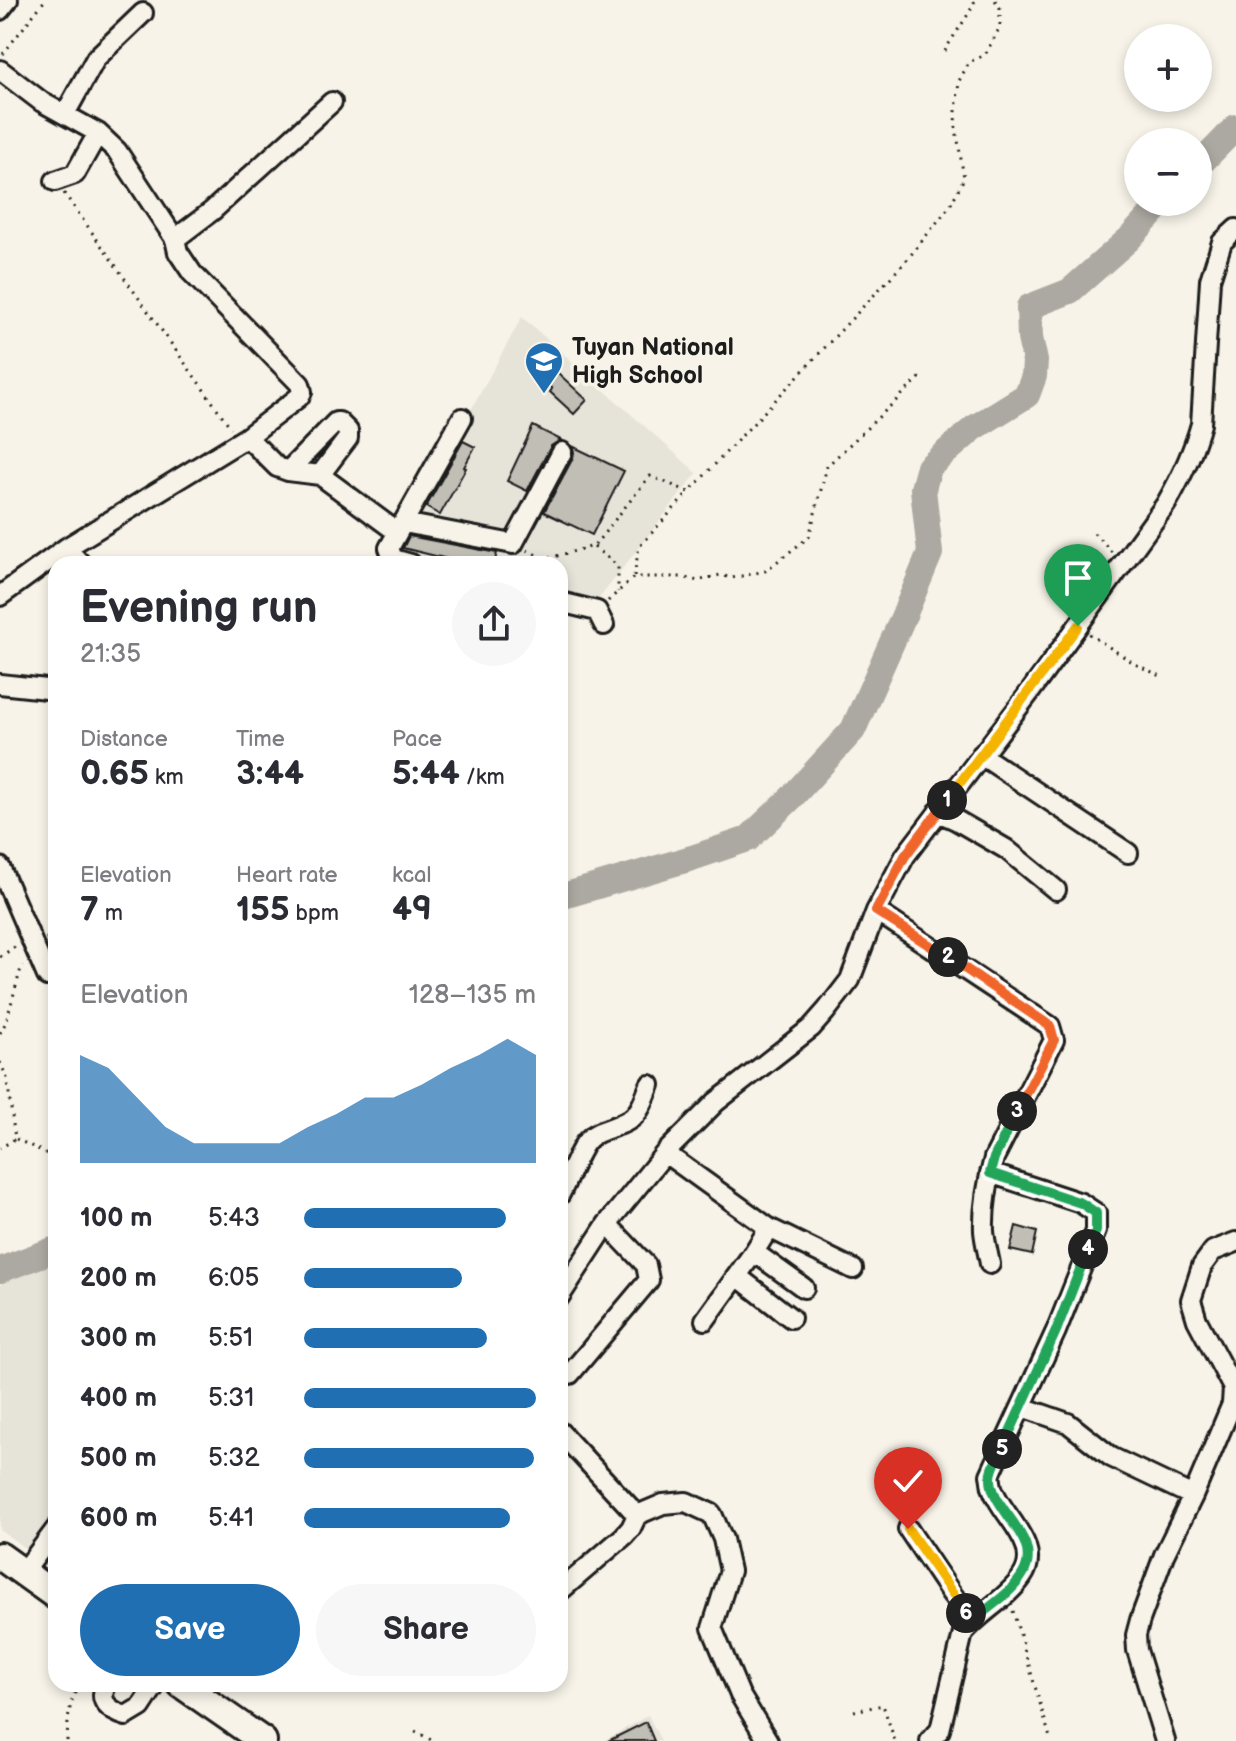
<!DOCTYPE html>
<meta charset="utf-8">
<style>
body{margin:0;font-family:"Balsamiq Sans",sans-serif;background:#f7f7f7;color:#2b2b33;height:100vh;display:flex;flex-direction:column;font-size:30px;white-space:nowrap}
*{box-sizing:border-box;margin:0}
p{font-size:26px;color:#7c7c81}
.icon{flex:none;width:44px;height:44px;fill:none;stroke:currentColor;stroke-width:2;stroke-linecap:round;stroke-linejoin:round}
.map{position:relative;flex:1;overflow:hidden}
.details{position:absolute;left:48px;top:556px;width:520px;height:1136px;display:flex;flex-direction:column;background:#fff;border-radius:24px;box-shadow:0 4px 12px #0003}
.details>*{flex:none}
.controls{position:absolute;left:1124px;top:24px;display:grid;gap:16px}
.controls a{display:grid;place-items:center;width:88px;height:88px;border-radius:50%;background:#fff;box-shadow:0 4px 12px #0003;font-size:40px}
.pin{position:absolute;display:grid;place-items:center;width:68px;height:68px;color:#fff;margin:-82px -34px;border-radius:50% 50% 50% 0;rotate:-45deg;box-shadow:0 0 8px #0007}
.pin .icon{rotate:45deg}
.km{position:absolute;width:40px;height:40px;margin:-20px;border-radius:50%;background:#222;color:#fff;font-size:22px;line-height:40px;text-align:center}
.round{display:grid;place-items:center;flex:none;width:84px;height:84px;border-radius:42px;background:#f7f7f7}
.overview{display:flex;align-items:center;justify-content:space-between;height:136px;padding:0 32px}
h1{font-size:44px;font-weight:700;line-height:60px}
.figures{display:grid;grid-template-columns:repeat(3,1fr);gap:12px;height:136px;padding:8px 32px}
.figures div{display:grid;align-content:center}
.figures b{font-size:34px;font-weight:700}
.figures small{font-size:22px;font-weight:400}
.figures p{font-size:22px}
.chart{height:224px;padding:16px 32px}
.chart p{display:flex;justify-content:space-between}
.chart svg{width:100%;height:144px;margin-top:8px;fill:#1f6fb2;opacity:.7}
.action{display:flex;gap:16px;margin-top:auto;padding:16px 32px}
.action a{flex:1;height:92px;border-radius:48px;background:#1f6fb2;color:#fff;font-size:32px;font-weight:700;line-height:92px;text-align:center}
.action a+a{background:#f7f7f7;color:#2b2b33}
ul{padding:0 32px;list-style:none;font-size:26px}
li{display:grid;grid-template-columns:128px 96px 1fr;align-items:center;height:60px}
li i{height:20px;border-radius:10px;background:#1f6fb2}
.map>svg:first-child{display:block}
.built{fill:#e6e3d9}
.lines{fill:none;stroke-linecap:round;stroke-linejoin:round}
.river{stroke:#aca9a2;stroke-width:26}
.building{fill:#c0beb5;stroke:#1c1c1c;stroke-width:2}
.minor-casing{stroke:#1c1c1c;stroke-width:24}
.highway-casing{stroke:#1c1c1c;stroke-width:32}
.path{stroke:#1c1c1c;stroke-width:3;stroke-dasharray:2 6;stroke-linecap:butt}
.minor{stroke:#f7f3e8;stroke-width:18}
.highway{stroke:#f7f3e8;stroke-width:26}
.split-1-casing{stroke:#fff;stroke-width:16}
.split-2-casing{stroke:#fff;stroke-width:16}
.split-3-casing{stroke:#fff;stroke-width:16}
.split-4-casing{stroke:#fff;stroke-width:16}
.split-5-casing{stroke:#fff;stroke-width:16}
.split-6-casing{stroke:#fff;stroke-width:16}
.split-7-casing{stroke:#fff;stroke-width:16}
.split-1{stroke:#f5b400;stroke-width:10}
.split-2{stroke:#f0652b;stroke-width:10}
.split-3{stroke:#f0652b;stroke-width:10}
.split-4{stroke:#22a559;stroke-width:10}
.split-5{stroke:#22a559;stroke-width:10}
.split-6{stroke:#22a559;stroke-width:10}
.split-7{stroke:#f5b400;stroke-width:10}
.labels{text-anchor:middle;dominant-baseline:central;stroke-width:7;stroke-linejoin:round;paint-order:stroke}
.poi-label{font-size:24px;font-weight:bold;fill:#1c1c1c;stroke:#f7f3e8;text-anchor:start}
</style>
<div class="map">
<svg width="1236" height="1741" viewBox="0 0 1236 1741">
<rect width="100%" height="100%" fill="#f7f3e8"/>
<filter id="ink" filterUnits="userSpaceOnUse"><feTurbulence type="fractalNoise" baseFrequency=".0125" numOctaves="2"/><feDisplacementMap in="SourceGraphic" scale="16" xChannelSelector="R" yChannelSelector="G"/><feConvolveMatrix kernelMatrix="1 2 1 2 8 2 1 2 1" color-interpolation-filters="sRGB"/></filter>
<g filter="url(#ink)">
<path class="built" d="M 522,317 L 697,473 L 594,605 L 560,596 L 560,564 L 438,564 L 393,552 Z
M 56,1257 L 56,1571 L 0,1530 L 0,1285 L 9,1274 Z
M 648,1715 L 661,1741 L 604,1741 Z"/>
<g class="lines">
<path class="river" d="M 1198,166 L 1236,127
M 560,897 L 692,858 L 748,839 L 791,798 L 853,730 L 905,613 L 930,553 L 923,489 L 929,467 L 974,428 L 1027,395 L 1034,376 L 1035,361 L 1030,338 L 1029,307 L 1070,291 L 1129,239 L 1163,202
M 0,1270 L 56,1249"/>
</g>
<path class="building" d="M 543,359 L 587,400 L 574,414 L 550,392 L 552,389 L 533,371 Z
M 533,426 L 561,440 L 551,446 L 527,491 L 507,481 Z
M 463,441 L 475,447 L 464,467 L 466,468 L 440,515 L 426,507 Z
M 572,446 L 624,471 L 592,535 L 544,512 L 573,458 L 574,452 Z
M 409,536 L 497,553 L 494,564 L 468,564 L 403,548 Z
M 1016,1226 L 1037,1232 L 1032,1255 L 1010,1250 Z
M 646,1722 L 654,1741 L 608,1741 Z"/>
<g class="lines">
<g class="minor-casing">
<path id="minor" d="M 0,10 L 8,0
M 0,70 L 42,102 L 98,133 L 117,151 L 175,239 L 178,252 L 192,273 L 300,384 L 302,392 L 299,397 L 247,437 L 66,548 L 0,596
M 65,114 L 96,58 L 143,13
M 55,181 L 75,174 L 98,133
M 175,239 L 212,211 L 332,102
M 247,437 L 277,467 L 288,471 L 320,475 L 397,532
M 288,471 L 336,422 L 339,422 L 348,431 L 348,438 L 320,475
M 404,523 L 513,544 L 562,452
M 66,548 L 81,564
M 411,564 L 393,559 L 389,548 L 462,418
M 560,602 L 597,611 L 604,625
M 0,684 L 56,690
M 981,755 L 1128,853
M 938,812 L 956,820 L 1006,849 L 1056,890
M 0,867 L 47,976
M 876,911 L 1050,1026 L 1054,1040 L 994,1158 C 988,1181 983,1206 984,1231 C 985,1242 988,1253 990,1264
M 665,1153 L 769,1228 L 853,1269
M 560,1194 C 567,1181 578,1152 586,1142 C 599,1126 623,1129 636,1114 C 643,1106 646,1094 650,1085
M 754,1252 L 804,1288
M 737,1276 L 791,1318
M 560,1296 L 607,1224 L 665,1153 L 716,1102 L 811,1028 L 826,1011 L 850,980 L 876,911 L 905,856 L 1030,692 L 1166,504 C 1181,478 1193,453 1201,424 L 1210,280 L 1222,242 L 1236,229
M 705,1320 L 754,1252 L 769,1228
M 570,1374 L 649,1280 L 646,1265 L 607,1224
M 1022,1407 L 1068,1423 L 1111,1457 L 1193,1496
M 560,1432 L 637,1515 L 663,1504 L 686,1502 L 712,1514 L 723,1539 L 730,1571 L 712,1628 L 740,1695 L 768,1741
M 908,1529 L 951,1593 L 972,1621
M 23,1573 L 56,1529
M 560,1591 L 624,1536 L 631,1528 L 637,1515
M 107,1684 C 96,1701 110,1711 126,1716 L 141,1707 L 156,1684
M 930,1741 L 940,1730 L 963,1633 C 980,1612 1007,1599 1022,1577 C 1044,1545 1000,1515 992,1487 C 991,1483 991,1479 990,1475 L 1056,1331 L 1096,1231 L 1096,1213 L 1081,1203 L 990,1173
M 1165,1741 L 1137,1650 L 1136,1635 L 1140,1620 L 1164,1555 L 1193,1496 L 1232,1404 L 1233,1388 L 1197,1320 L 1191,1300 L 1202,1266 L 1213,1251 L 1236,1242"/>
</g>
<g class="highway-casing">
<path id="highway" d="M 0,1556 L 56,1596
M 181,1684 L 263,1741"/>
</g>
<path class="path" d="M 945,51 C 953,35 970,15 975,0
M 3,54 L 45,0
M 64,193 L 231,428
M 1094,533 L 1112,552
M 594,547 L 618,566 L 618,592
M 527,550 L 545,559 L 594,546 L 650,476 L 689,492 L 906,261 L 950,206 L 964,178 L 955,122 L 959,81 L 969,62 L 985,55 L 1000,27 L 1000,8 L 995,0
M 634,576 L 639,547 L 689,492
M 608,601 L 634,577 L 681,577 L 698,581 L 720,575 L 732,578 L 765,571 L 809,537 L 827,466 L 924,374
M 1089,634 L 1135,664 L 1165,678
M 46,939 L 56,933
M 0,957 L 16,946
M 0,1033 L 6,1022 L 20,972 L 23,965
M 0,1062 L 7,1078 L 15,1139 L 0,1148
M 16,1139 L 56,1158
M 1013,1611 L 1051,1741
M 854,1711 L 883,1705 L 895,1741
M 415,1731 L 433,1741
M 67,1741 C 68,1720 68,1702 80,1684"/>
<use href="#minor" class="minor"/>
<use href="#highway" class="highway"/>
</g>
</g>
<g class="lines" filter="url(#ink)">
<g class="split-1-casing">
<path id="split-1" d="M 947,800 L 1078,626"/>
</g>
<g class="split-2-casing">
<path id="split-2" d="M 947,800 L 905,856 L 876,911 L 948,957"/>
</g>
<g class="split-3-casing">
<path id="split-3" d="M 948,957 L 1050,1026 L 1054,1040 L 1017,1111"/>
</g>
<g class="split-4-casing">
<path id="split-4" d="M 1017,1111 L 994,1158 L 990,1173 L 1081,1203 L 1096,1213 L 1096,1231 L 1088,1249"/>
</g>
<g class="split-5-casing">
<path id="split-5" d="M 1002,1449 L 1056,1331 L 1088,1249"/>
</g>
<g class="split-6-casing">
<path id="split-6" d="M 966,1613 L 972,1621 C 989,1607 1012,1593 1023,1574 C 1044,1539 990,1509 991,1478 C 991,1469 998,1458 1002,1449"/>
</g>
<g class="split-7-casing">
<path id="split-7" d="M 908,1529 L 966,1613"/>
</g>
<use href="#split-1" class="split-1"/>
<use href="#split-2" class="split-2"/>
<use href="#split-3" class="split-3"/>
<use href="#split-4" class="split-4"/>
<use href="#split-5" class="split-5"/>
<use href="#split-6" class="split-6"/>
<use href="#split-7" class="split-7"/>
</g>
<defs>
<g id="school-pin" transform="scale(2)"><path d="M0 17L-7.5 6A9.5 9.5 0 1 1 7.5 6Z" fill="#1f6fb2" stroke="#f7f3e8"/><path d="M0-5L7-2L0 1L-7-2ZM-4 1L0 2.5L4 1V4Q0 6-4 4Z" fill="#fff"/></g>
</defs>
<g fill-rule="evenodd">
<use href="#school-pin" x="544" y="361"/>
</g>
<g class="labels">
<g class="poi-label">
<text x="572" y="347">Tuyan National<tspan x="572" dy="28">High School</tspan></text>
</g>
</g>
</svg>
<div class="controls">
<a>+</a>
<a>−</a>
</div>
<div class="pin" style="left:1078px;top:626px;background:#1e9e55"><svg class="icon" aria-label="arrive" viewBox="0 0 24 24"><path d="M6 21V4h12l-3 4 3 4H6"/></svg></div>
<div class="pin" style="left:908px;top:1529px;background:#d93025"><svg class="icon" aria-label="check" viewBox="0 0 24 24"><path d="M5 12l5 5 9-10"/></svg></div>
<b class="km" style="left:947px;top:800px">1</b>
<b class="km" style="left:948px;top:957px">2</b>
<b class="km" style="left:1017px;top:1111px">3</b>
<b class="km" style="left:1088px;top:1249px">4</b>
<b class="km" style="left:1002px;top:1449px">5</b>
<b class="km" style="left:966px;top:1613px">6</b>
<section class="details">
<div class="overview"><div><h1>Evening run</h1><p>21:35</p></div><a class="round"><svg class="icon" aria-label="share" viewBox="0 0 24 24"><path d="M12 15V3M7 8l5-5 5 5M5 13v7h14v-7"/></svg></a></div>
<div class="figures">
<div><p>Distance</p><b>0.65<small> km</small></b></div>
<div><p>Time</p><b>3:44</b></div>
<div><p>Pace</p><b>5:44<small> /km</small></b></div>
</div>
<div class="figures">
<div><p>Elevation</p><b>7<small> m</small></b></div>
<div><p>Heart rate</p><b>155<small> bpm</small></b></div>
<div><p>kcal</p><b>49</b></div>
</div>
<div class="chart"><p><span>Elevation</span>128–135 m</p>
<svg viewBox="0 0 160 44" preserveAspectRatio="none"><path d="M0 44V11L10 15L20 24L30 33L40 38L50 38L60 38L70 38L80 33L90 29L100 24L110 24L120 20L130 15L140 11L150 6L160 11V44z"/></svg>
</div>
<ul>
<li><b>100 m</b>5:43<i style="width:87%"></i></li>
<li><b>200 m</b>6:05<i style="width:68%"></i></li>
<li><b>300 m</b>5:51<i style="width:79%"></i></li>
<li><b>400 m</b>5:31<i style="width:100%"></i></li>
<li><b>500 m</b>5:32<i style="width:99%"></i></li>
<li><b>600 m</b>5:41<i style="width:89%"></i></li>
</ul>
<div class="action"><a>Save</a><a>Share</a></div>
</section>
</div>
